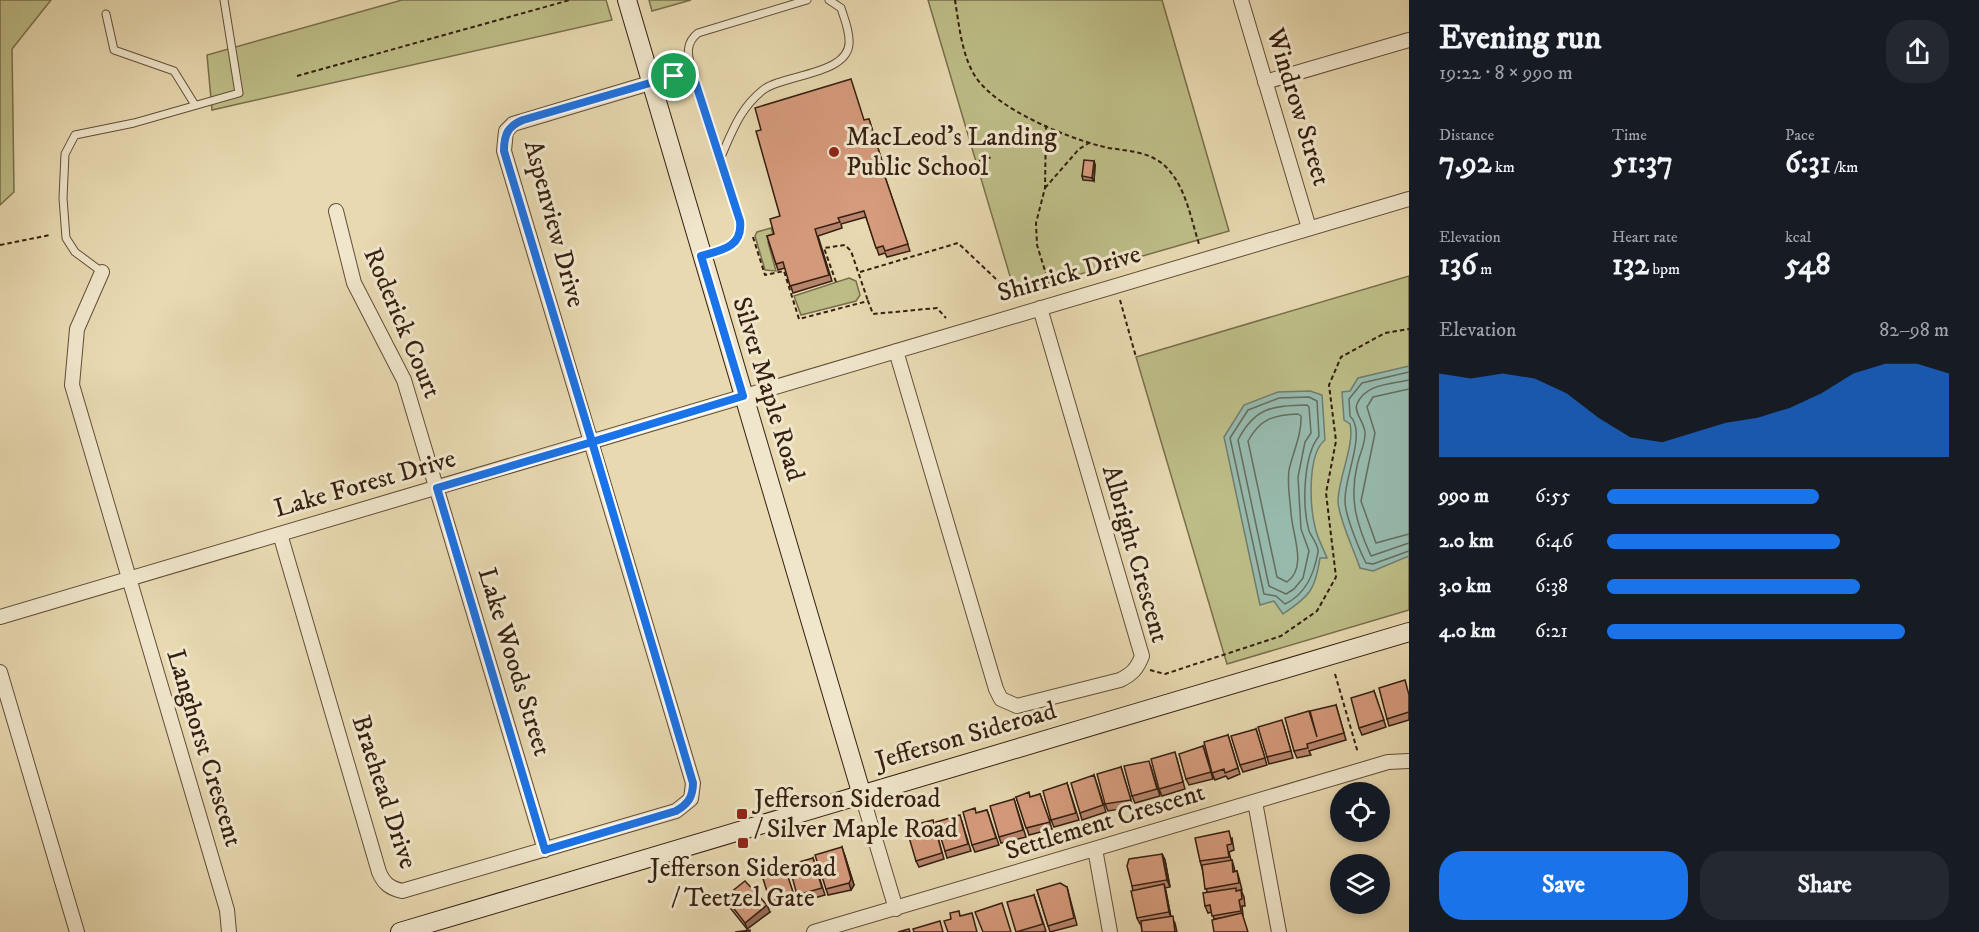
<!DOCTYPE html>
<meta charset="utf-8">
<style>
body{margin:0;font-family:"IM FELL DW Pica",serif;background:#242831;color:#f1f3f6;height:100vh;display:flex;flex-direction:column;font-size:22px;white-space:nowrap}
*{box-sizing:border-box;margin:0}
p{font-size:20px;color:#9ea1a6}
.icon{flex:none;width:33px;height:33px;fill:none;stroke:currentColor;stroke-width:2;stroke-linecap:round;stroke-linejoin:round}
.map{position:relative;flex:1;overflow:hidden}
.sheet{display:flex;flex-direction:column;background:#171b24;width:570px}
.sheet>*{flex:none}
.tools{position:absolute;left:1330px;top:782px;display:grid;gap:12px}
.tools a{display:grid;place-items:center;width:60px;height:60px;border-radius:50%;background:#171b24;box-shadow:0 3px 9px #0003;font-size:30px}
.pin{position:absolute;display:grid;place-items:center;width:51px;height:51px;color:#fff;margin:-26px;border:3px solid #fff;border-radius:50%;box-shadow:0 2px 6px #0007}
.round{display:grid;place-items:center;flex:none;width:63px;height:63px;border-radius:24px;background:#242831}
.summary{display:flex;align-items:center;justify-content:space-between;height:102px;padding:0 30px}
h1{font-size:33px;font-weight:700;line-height:45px}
.metrics{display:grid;grid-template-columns:repeat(3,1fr);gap:9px;height:102px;padding:6px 30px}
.metrics div{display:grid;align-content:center}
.metrics b{font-size:30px;font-weight:700}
.metrics small{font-size:16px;font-weight:400}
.metrics p{font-size:16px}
.chart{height:168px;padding:12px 30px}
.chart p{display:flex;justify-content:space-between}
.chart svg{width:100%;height:108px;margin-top:6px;fill:#1a73e8;opacity:.7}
.button{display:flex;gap:12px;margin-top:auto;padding:12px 30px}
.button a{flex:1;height:69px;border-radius:24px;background:#1a73e8;color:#fff;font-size:24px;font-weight:700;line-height:69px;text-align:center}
.button a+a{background:#242831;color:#f1f3f6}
ul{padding:0 30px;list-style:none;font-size:20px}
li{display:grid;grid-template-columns:96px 72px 1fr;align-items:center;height:45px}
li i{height:15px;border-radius:8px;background:#1a73e8}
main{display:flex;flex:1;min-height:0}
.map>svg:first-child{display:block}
.green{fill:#bdbd87;stroke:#796e4c;stroke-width:1.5}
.water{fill:#97baad;stroke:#707c6f;stroke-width:1.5}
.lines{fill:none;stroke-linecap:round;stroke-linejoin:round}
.shore{stroke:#666c5f;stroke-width:1.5}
.lane-casing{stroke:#624e39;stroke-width:9}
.street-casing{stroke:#624e39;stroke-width:16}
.secondary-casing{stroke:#351f11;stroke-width:20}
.path{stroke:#351f11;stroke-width:2;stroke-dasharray:4.5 3;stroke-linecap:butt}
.lane{stroke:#f0e6cc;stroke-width:7}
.street{stroke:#f0e6cc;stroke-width:14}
.secondary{stroke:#f0e6cc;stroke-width:18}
.wall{fill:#b8856c;stroke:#351f11;stroke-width:1.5}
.shaded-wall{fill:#966c58;stroke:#351f11;stroke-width:1.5}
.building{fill:#d69b7d;stroke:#351f11;stroke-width:1.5}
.route-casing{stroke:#fff;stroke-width:12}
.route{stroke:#1a73e8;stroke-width:8}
.poi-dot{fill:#8f2418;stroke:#f0e6cc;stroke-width:2}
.labels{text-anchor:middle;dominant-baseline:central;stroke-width:6;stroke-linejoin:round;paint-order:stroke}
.street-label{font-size:26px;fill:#351f11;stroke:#f0e6cc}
.poi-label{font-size:26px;fill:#351f11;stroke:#f0e6cc;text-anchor:start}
</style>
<main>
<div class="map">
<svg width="1409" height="932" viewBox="0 0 1409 932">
<rect width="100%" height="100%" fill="#e8d9b1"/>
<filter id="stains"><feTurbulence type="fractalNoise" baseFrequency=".00333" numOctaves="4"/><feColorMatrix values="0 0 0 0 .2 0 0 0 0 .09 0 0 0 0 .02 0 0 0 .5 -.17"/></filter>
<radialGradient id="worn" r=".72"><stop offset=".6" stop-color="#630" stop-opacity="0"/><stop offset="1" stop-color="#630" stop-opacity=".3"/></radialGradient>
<path class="green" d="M 0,0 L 51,0 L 12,49 L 14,192 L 0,205 Z
M 402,0 L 606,0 L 612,20 L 212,110 L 207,55 Z
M 649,0 L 691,0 L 652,11 Z
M 928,0 L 1162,0 L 1229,231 L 1015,293 Z
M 771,228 L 775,240 L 768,242 L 776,271 L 765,270 L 755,236 L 757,232 Z
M 1409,276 L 1409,610 L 1227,664 L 1136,357 Z
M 849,278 L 856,281 L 860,295 L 856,301 L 801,315 L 794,296 Z"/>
<path class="water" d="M 1409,366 L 1409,556 L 1373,571 L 1360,568 C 1354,550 1339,519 1338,502 C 1338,478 1355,445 1350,424 L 1344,420 L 1342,392 L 1350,391 L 1358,378 Z
M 1310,391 L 1322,395 L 1325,440 C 1307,454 1310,506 1315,527 C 1317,537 1323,548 1327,558 L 1320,558 C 1315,591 1310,595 1283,614 L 1274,601 L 1260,605 L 1224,437 L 1244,405 L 1278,392 Z"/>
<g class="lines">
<path class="shore" d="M 1409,372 L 1362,383 L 1349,399 L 1350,416 C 1367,432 1344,477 1345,501 C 1345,515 1359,549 1366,563 L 1373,564 L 1409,551
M 1409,380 C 1391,384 1365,384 1357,404 C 1353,412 1366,424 1365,434 C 1365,445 1359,455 1357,466 C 1349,500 1357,525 1371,556 L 1409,543
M 1409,389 L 1373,397 L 1367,407 L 1375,433 L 1361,501 L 1376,543 L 1409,534
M 1309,397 L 1317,401 L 1319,436 C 1303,456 1302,506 1309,531 C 1311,536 1319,546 1318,552 C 1314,574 1306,594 1285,604 L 1276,596 L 1264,594 L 1230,438 L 1248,410 L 1279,398 Z
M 1307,405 L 1309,407 L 1311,433 L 1305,442 L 1298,477 L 1301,529 L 1309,551 L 1303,578 L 1294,589 L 1286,594 L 1269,586 L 1238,440 C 1255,407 1272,406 1307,405 Z
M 1298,414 L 1301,416 C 1302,434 1293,452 1289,470 C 1287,484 1290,499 1291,513 C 1292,534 1308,567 1287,582 L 1277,577 L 1248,441 C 1260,419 1273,415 1298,414 Z"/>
<g class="lane-casing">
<path id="lane" d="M 106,14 L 114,50 L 174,71 L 195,105
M 693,75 C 689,58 683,45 698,33 L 807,0
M 652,83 L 693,75 L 740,221 L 741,230 L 734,244 L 704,255
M 720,159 C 732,132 740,108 763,90 C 783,74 852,75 849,40 C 849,29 844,18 841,8 L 829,0
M 102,272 L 75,252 L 66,238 L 63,198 L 65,154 L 75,135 L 134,123 L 239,93 L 224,0"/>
</g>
<g class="street-casing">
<path id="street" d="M 1241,0 L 1309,228
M 1265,82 L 1409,40
M 336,211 L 354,283 L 404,380 L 545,850
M 102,272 L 77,329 L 72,385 L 227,910 L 229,932
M 896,351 L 996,689 L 1001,699 L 1017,706 L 1120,680 C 1132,674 1137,669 1142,656 L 1040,308
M 280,534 L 379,872 C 384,884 390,888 402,891 L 676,811 L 691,799 L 693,783 L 504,151 L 506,131 L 513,124 L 650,83
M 0,617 L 1409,199
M 0,672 L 77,932
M 861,792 L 896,909
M 1255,802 L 1279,932
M 1095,849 L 1110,932
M 814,932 L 1388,762 L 1409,761"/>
</g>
<g class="secondary-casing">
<path id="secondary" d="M 627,0 L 861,792
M 400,932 C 736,829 1073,733 1409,632"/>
</g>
<path class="path" d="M 955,0 C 959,25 962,58 977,79 C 1000,110 1063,136 1100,146 C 1124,152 1149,149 1167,168 C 1186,188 1191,219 1199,244
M 297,76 L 570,0
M 1046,125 L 1045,188 L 1036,223 L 1037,245 L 1050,287
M 936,174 L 992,157
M 1045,188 L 1079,149 L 1089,143
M 753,237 L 765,275 L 784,271 L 799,319 L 868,301 L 873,314 L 937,308 L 946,318
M 0,245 L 50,235
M 860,272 L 958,243 L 1015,297
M 836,282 L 824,248 L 845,245 L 851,251 L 868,301
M 1120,300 L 1136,357
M 1150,670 L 1165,674 L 1281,636 L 1317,611 L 1336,577 L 1326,493 L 1336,441 L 1329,385 L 1341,357 L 1385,333 L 1409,329
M 1335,674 L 1358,753"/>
<use href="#lane" class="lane"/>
<use href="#street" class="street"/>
<use href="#secondary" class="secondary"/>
</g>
<path class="wall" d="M 869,119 L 884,168 L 879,169 L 881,175 L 884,174 L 910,251 L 887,257 L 885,253 L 879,255 L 866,217 L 841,224 L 842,228 L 818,236 L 832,281 L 793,293 L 785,268 L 778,270 L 767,236 L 774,234 L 780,216 L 864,120 Z
M 1094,161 L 1095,165 L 1094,181 L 1083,180 L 1082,176 Z
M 1374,691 L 1386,727 L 1362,735 L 1359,728 Z
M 1409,694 L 1409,720 L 1389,726 L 1387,719 Z
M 1336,705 L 1346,740 L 1309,751 L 1311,755 L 1297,758 L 1294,751 L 1316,733 Z
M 1284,727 L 1293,758 L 1269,764 L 1267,757 Z
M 1256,729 L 1267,765 L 1243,772 L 1240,765 Z
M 1228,735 L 1240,774 L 1228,779 L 1226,776 L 1215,780 L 1212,773 Z
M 1203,746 L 1213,779 L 1189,785 L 1186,779 Z
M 1177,759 L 1185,789 L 1162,796 L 1159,789 Z
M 1121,767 L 1133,807 L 1108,811 L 1105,804 Z
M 1151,767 L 1160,796 L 1135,803 L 1132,796 Z
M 1094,775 L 1106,812 L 1082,820 L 1080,813 Z
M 1067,783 L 1079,820 L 1054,827 L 1051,820 Z
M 1040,794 L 1052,829 L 1029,835 L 1016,797 L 1031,797 Z
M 1014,799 L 1026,837 L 1001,843 L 999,837 Z
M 987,810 L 999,845 L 975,852 L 972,845 L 976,813 Z
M 962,822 L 971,851 L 947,858 L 945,851 Z
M 935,827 L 944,859 L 919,867 L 916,861 Z
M 1232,838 L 1234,850 L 1229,852 L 1231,860 L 1232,860 L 1234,867 L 1235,872 L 1237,871 L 1239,878 L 1242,890 L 1237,891 L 1241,890 L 1244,897 L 1245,906 L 1242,906 L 1243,915 L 1214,919 L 1212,912 L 1208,913 L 1205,906 L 1207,892 L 1202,868 L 1200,861 Z
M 842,847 L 854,885 L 851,890 L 828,895 L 826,889 Z
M 1162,854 L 1165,860 L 1170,887 L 1165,888 L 1171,917 L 1175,923 L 1177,932 L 1142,932 L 1141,924 L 1140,924 L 1137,918 L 1133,891 L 1132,886 Z
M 813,858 L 825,895 L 800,902 L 797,895 Z
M 784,865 L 796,902 L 773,908 L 761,872 Z
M 1067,887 L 1077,925 L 1050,932 L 1037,890 Z
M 1034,895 L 1046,931 L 1042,932 L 1016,932 Z
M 725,897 L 770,912 L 747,929 L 727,904 Z"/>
<path class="shaded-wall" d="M 1094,161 L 1095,165 L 1094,181 L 1092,178 Z
M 844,853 L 854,885 L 851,890 L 849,883 Z
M 1162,854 L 1165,860 L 1170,887 L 1167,880 Z
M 1164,884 L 1166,891 L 1171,918 L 1169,912 Z
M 767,905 L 770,912 L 747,929 L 745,923 Z"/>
<path class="building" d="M 851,79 L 864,120 L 869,119 L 882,161 L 876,163 L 880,175 L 884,174 L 908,244 L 885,251 L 883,246 L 876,248 L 864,211 L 838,218 L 840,222 L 815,229 L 829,275 L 790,286 L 783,262 L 776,264 L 767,236 L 774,234 L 770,219 L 780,216 L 756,131 L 761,130 L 755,108 Z
M 1084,160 L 1094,161 L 1092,178 L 1082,176 Z
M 1405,680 L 1409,695 L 1409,712 L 1387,719 L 1379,688 Z
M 1374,691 L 1384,720 L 1359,728 L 1351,698 Z
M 1336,705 L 1344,733 L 1307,744 L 1308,748 L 1294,751 L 1285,718 L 1309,711 L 1317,737 L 1310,711 Z
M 1282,720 L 1291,751 L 1267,757 L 1258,727 Z
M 1256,729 L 1265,758 L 1240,765 L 1231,736 Z
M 1228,735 L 1238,768 L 1225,773 L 1224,769 L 1212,773 L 1204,742 Z
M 1203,746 L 1211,772 L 1186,779 L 1179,754 Z
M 1175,752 L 1183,782 L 1159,789 L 1151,759 Z
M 1149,761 L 1157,789 L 1132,796 L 1124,766 Z
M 1121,767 L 1131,800 L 1105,804 L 1097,774 Z
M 1094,775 L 1103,805 L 1080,813 L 1071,783 Z
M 1067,783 L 1076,813 L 1051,820 L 1043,791 Z
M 1029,792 L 1030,797 L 1040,794 L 1050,822 L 1026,828 L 1016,797 Z
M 1014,799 L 1023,830 L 999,837 L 990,806 Z
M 975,808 L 976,813 L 987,810 L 996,838 L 972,845 L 963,812 Z
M 960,815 L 968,844 L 945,851 L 936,822 Z
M 933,820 L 942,853 L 916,861 L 906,827 Z
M 1229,831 L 1232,844 L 1227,845 L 1229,857 L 1200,861 L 1195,838 Z
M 842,847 L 851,879 L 849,883 L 826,889 L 815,855 Z
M 1162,854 L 1167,880 L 1132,886 L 1127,866 L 1129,859 Z
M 813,858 L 822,888 L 797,895 L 789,865 Z
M 1232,860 L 1233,872 L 1237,871 L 1239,883 L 1205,889 L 1202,865 Z
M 784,865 L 794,895 L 770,901 L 761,872 Z
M 745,881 L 767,905 L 745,923 L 725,897 Z
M 1060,883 L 1067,887 L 1074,918 L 1048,926 L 1037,890 Z
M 1164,884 L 1169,912 L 1137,918 L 1131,891 Z
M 1236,888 L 1236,891 L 1241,890 L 1242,899 L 1239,900 L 1241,911 L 1212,916 L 1210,905 L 1205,906 L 1203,893 Z
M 1034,895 L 1043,924 L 1016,932 L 1007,902 Z
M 1002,903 L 1011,932 L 983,932 L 975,912 Z
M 959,911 L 960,916 L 972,913 L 977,932 L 948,932 L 944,921 L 951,919 L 950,913 Z
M 1242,913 L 1248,932 L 1214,932 L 1212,920 Z
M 1173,916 L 1175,932 L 1142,932 L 1141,921 Z
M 940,921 L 943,932 L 914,932 L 913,929 Z
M 909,929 L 910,932 L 898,932 Z
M 750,930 L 750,932 L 735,932 Z"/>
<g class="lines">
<g class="route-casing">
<path id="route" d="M 674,76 L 523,120 C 508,126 504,134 504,151 L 592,442 L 437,488 L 545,850 L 676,811 C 688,804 693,797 693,783 L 592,442 L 743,396 L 701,256 C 722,250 743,247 740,221 L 693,75 L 674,76"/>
</g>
<use href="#route" class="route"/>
</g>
<g class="poi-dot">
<circle cx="834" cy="152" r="6"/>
<rect x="736" y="808" width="12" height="12" rx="3"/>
<rect x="737" y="837" width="12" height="12" rx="3"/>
</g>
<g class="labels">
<g class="street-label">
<text transform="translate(1298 107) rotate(73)">Windrow Street</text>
<text transform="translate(554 224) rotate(75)">Aspenview Drive</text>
<text transform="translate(1069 274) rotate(-16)">Shirrick Drive</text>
<text transform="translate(402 323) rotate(67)">Roderick Court</text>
<text transform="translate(768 389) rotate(73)">Silver Maple Road</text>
<text transform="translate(365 484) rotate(-16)">Lake Forest Drive</text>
<text transform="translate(1135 554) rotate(74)">Albright Crescent</text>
<text transform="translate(514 662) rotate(73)">Lake Woods Street</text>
<text transform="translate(966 736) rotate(-16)">Jefferson Sideroad</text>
<text transform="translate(204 748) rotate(73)">Langhorst Crescent</text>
<text transform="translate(384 792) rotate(72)">Braehead Drive</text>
<text transform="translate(1105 822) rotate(-17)">Settlement Crescent</text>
</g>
<g class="poi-label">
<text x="846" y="137">MacLeod's Landing<tspan x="846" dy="30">Public School</tspan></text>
<text x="754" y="799">Jefferson Sideroad<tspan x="754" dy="30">/ Silver Maple Road</tspan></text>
<text x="743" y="868" text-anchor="middle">Jefferson Sideroad<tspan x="743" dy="30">/ Teetzel Gate</tspan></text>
</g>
</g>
<rect width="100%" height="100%" filter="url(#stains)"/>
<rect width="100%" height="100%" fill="url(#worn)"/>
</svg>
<div class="tools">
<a><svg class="icon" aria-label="locate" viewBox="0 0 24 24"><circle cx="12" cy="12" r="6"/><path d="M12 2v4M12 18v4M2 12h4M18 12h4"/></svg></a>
<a><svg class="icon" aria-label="layers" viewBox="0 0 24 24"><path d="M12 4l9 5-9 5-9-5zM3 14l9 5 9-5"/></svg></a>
</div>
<div class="pin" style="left:674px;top:76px;background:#1e9e55"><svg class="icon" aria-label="arrive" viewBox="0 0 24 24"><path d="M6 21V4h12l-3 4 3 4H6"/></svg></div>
</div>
<section class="sheet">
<div class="summary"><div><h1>Evening run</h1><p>19:22 · 8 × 990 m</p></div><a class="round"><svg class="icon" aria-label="share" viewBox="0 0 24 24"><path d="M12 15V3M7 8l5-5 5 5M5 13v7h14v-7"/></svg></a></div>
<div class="metrics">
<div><p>Distance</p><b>7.92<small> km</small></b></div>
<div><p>Time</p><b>51:37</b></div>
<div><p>Pace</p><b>6:31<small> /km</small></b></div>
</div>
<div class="metrics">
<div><p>Elevation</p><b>136<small> m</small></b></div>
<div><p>Heart rate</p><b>132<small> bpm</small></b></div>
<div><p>kcal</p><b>548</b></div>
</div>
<div class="chart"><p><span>Elevation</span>82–98 m</p>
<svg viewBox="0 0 160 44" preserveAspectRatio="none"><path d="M0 44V10L10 12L20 10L30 12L40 18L50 28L60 36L70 38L80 34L90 30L100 28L110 24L120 18L130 10L140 6L150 6L160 10V44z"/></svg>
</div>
<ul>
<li><b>990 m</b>6:55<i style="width:62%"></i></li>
<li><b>2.0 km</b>6:46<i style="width:68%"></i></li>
<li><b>3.0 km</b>6:38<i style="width:74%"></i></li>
<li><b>4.0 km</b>6:21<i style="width:87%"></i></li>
</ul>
<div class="button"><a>Save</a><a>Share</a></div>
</section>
</main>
